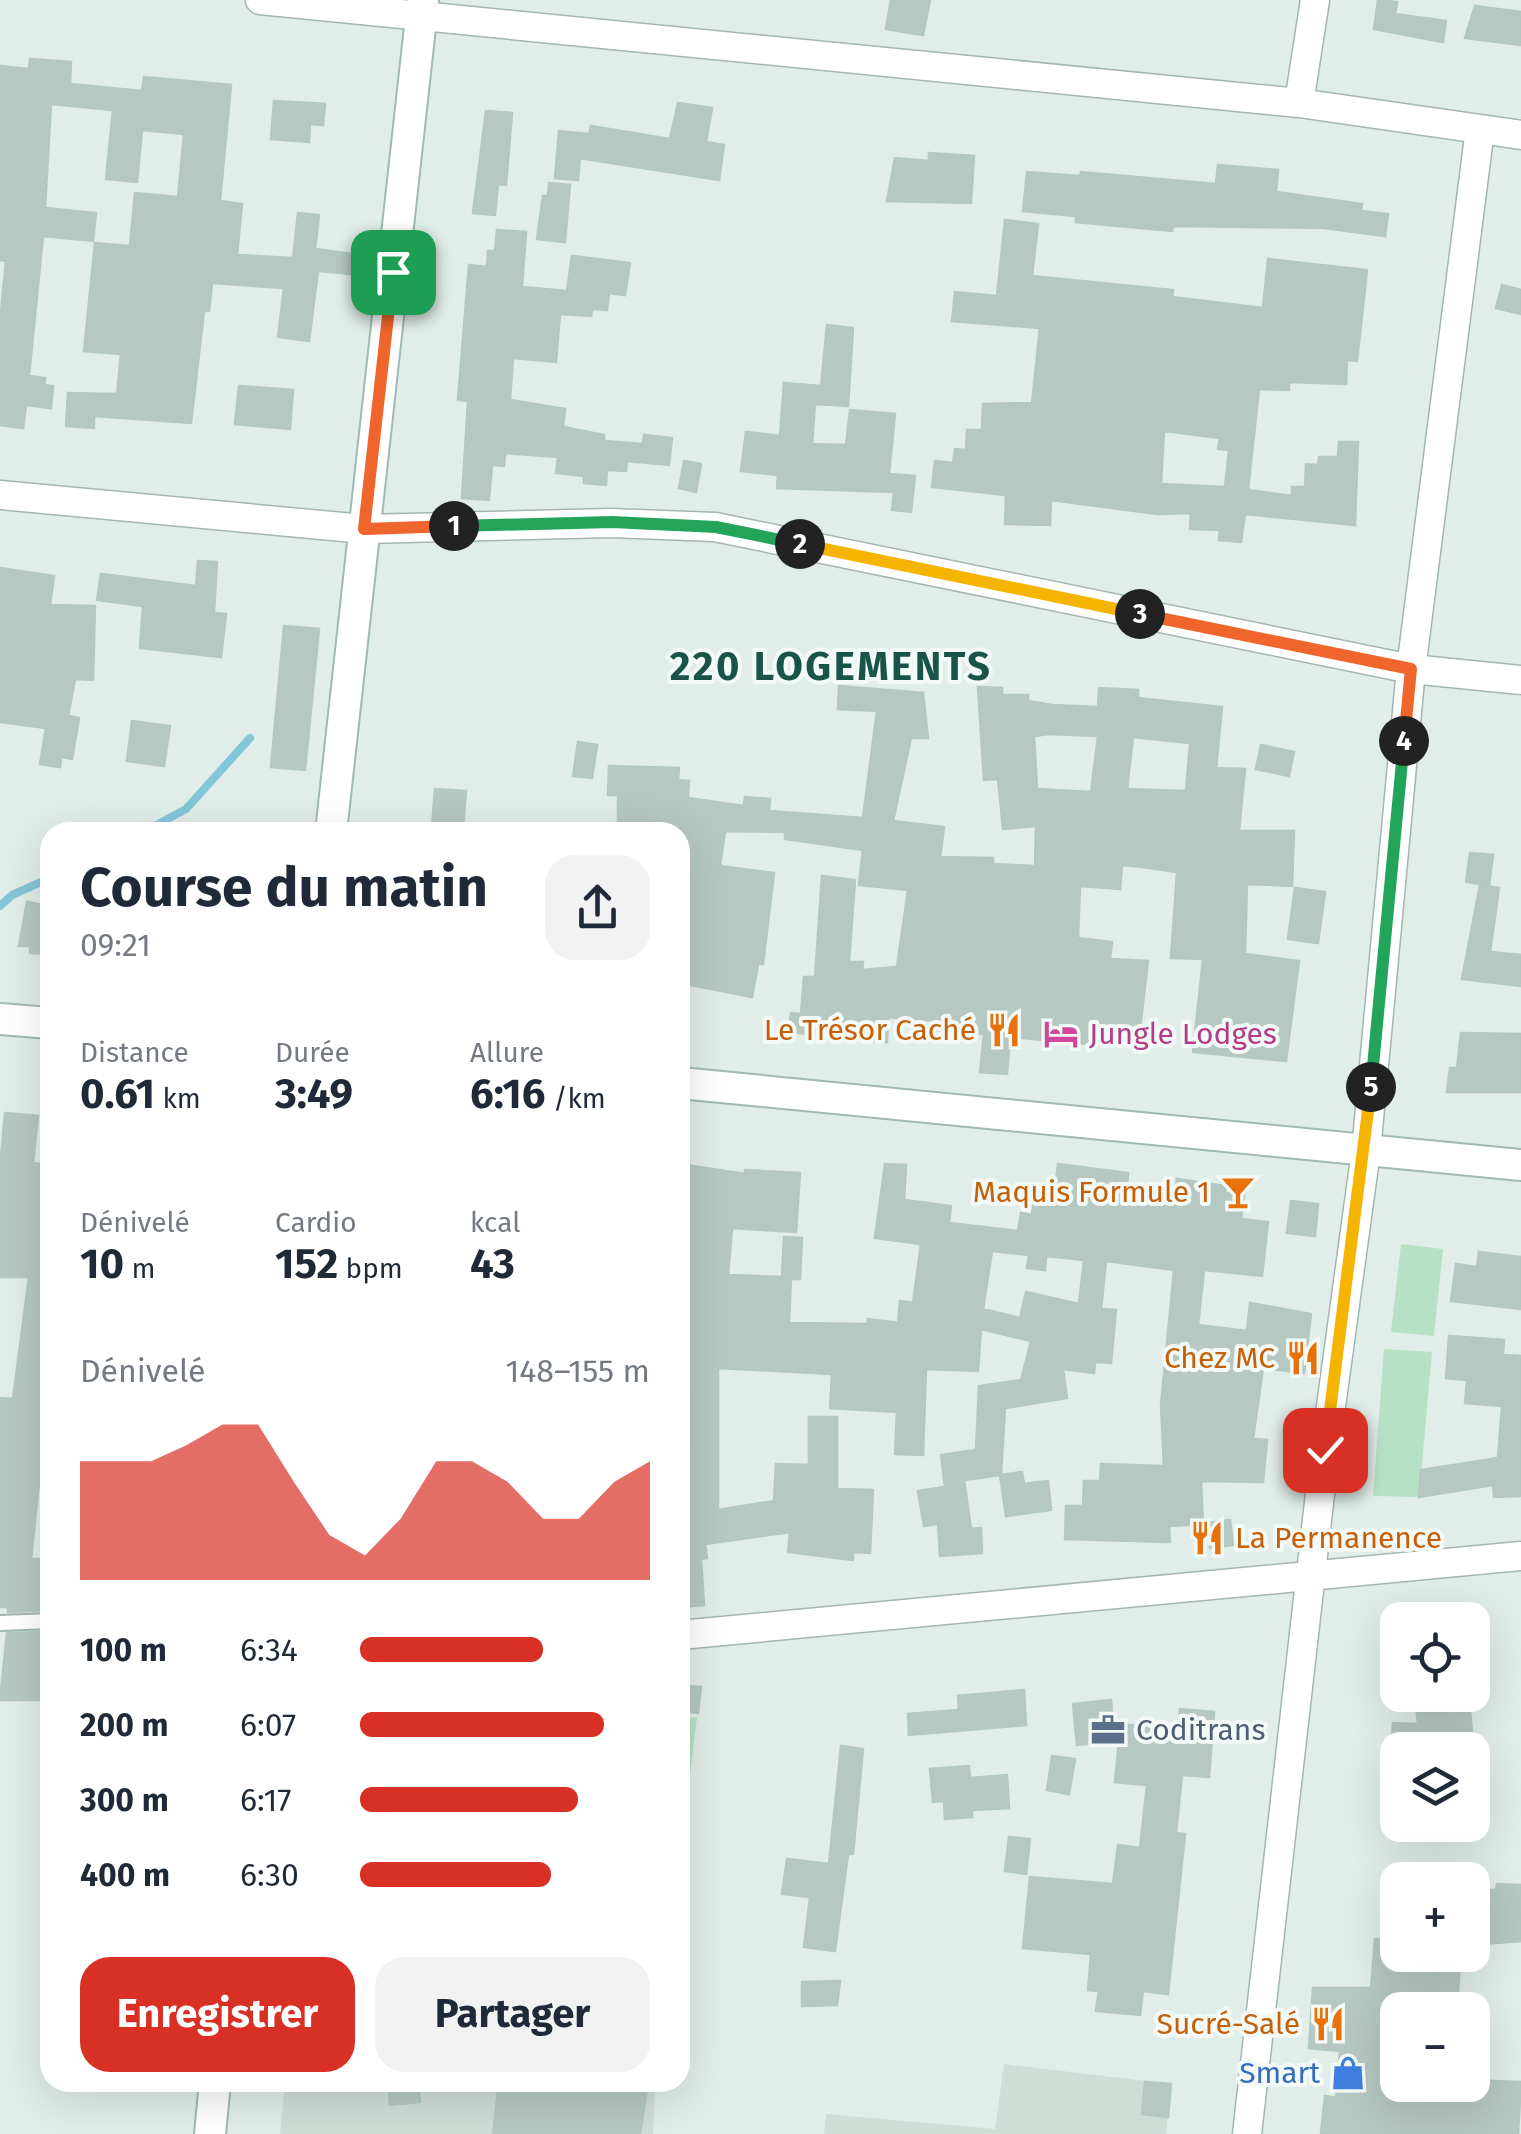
<!DOCTYPE html>
<html lang="fr">
<meta charset="utf-8">
<style>
body{margin:0;font-family:"Fira Sans",sans-serif;background:#f2f2f3;color:#1f2937;height:100vh;display:flex;flex-direction:column;font-size:38px;white-space:nowrap}
*{box-sizing:border-box;margin:0}
p{font-size:32px;color:#747a83}
.icon{flex:none;width:55px;height:55px;fill:none;stroke:currentColor;stroke-width:2;stroke-linecap:round;stroke-linejoin:round}
.map{position:relative;flex:1;overflow:hidden}
.side{position:absolute;left:40px;top:822px;width:650px;height:1270px;display:flex;flex-direction:column;background:#fff;border-radius:30px;box-shadow:0 10px 40px #0002}
.side>*{flex:none}
.fabs{position:absolute;left:1380px;top:1602px;display:grid;gap:20px}
.fabs a{display:grid;place-items:center;width:110px;height:110px;border-radius:20px;background:#fff;box-shadow:0 10px 40px #0002;font-size:50px}
.pin{position:absolute;display:grid;place-items:center;width:85px;height:85px;color:#fff;margin:-42px;border-radius:20px;box-shadow:0 5px 15px #0006}
.km{position:absolute;width:50px;height:50px;margin:-25px;border-radius:50%;background:#222;color:#fff;font-size:28px;line-height:50px;text-align:center}
.round{display:grid;place-items:center;flex:none;width:105px;height:105px;border-radius:30px;background:#f2f2f3}
.summary{display:flex;align-items:center;justify-content:space-between;height:170px;padding:0 40px}
h1{font-size:55px;font-weight:700;line-height:75px}
.figures{display:grid;grid-template-columns:repeat(3,1fr);gap:15px;height:170px;padding:10px 40px}
.figures div{display:grid;align-content:center}
.figures b{font-size:42px;font-weight:700}
.figures small{font-size:28px;font-weight:400}
.figures p{font-size:28px}
.chart{height:280px;padding:20px 40px}
.chart p{display:flex;justify-content:space-between}
.chart svg{width:100%;height:180px;margin-top:10px;fill:#d93025;opacity:.7}
.button{display:flex;gap:20px;margin-top:auto;padding:20px 40px}
.button a{flex:1;height:115px;border-radius:30px;background:#d93025;color:#fff;font-size:40px;font-weight:700;line-height:115px;text-align:center}
.button a+a{background:#f2f2f3;color:#1f2937}
ul{padding:0 40px;list-style:none;font-size:32px}
li{display:grid;grid-template-columns:160px 120px 1fr;align-items:center;height:75px}
li i{height:25px;border-radius:12px;background:#d93025}
.map>svg:first-child{display:block}
.built{fill:#cfddd7}
.green{fill:#b7e1c5}
.lines{fill:none;stroke-linecap:round;stroke-linejoin:round}
.stream{stroke:#83c6d8;stroke-width:8}
.building{fill:#b6c8c2;stroke:#b3c8c0;stroke-width:2.5;fill-rule:evenodd}
.lane-casing{stroke:#a3b6b0;stroke-width:18}
.street-casing{stroke:#a3b6b0;stroke-width:31}
.secondary-casing{stroke:#9ebab2;stroke-width:34}
.lane{stroke:#fff;stroke-width:14}
.street{stroke:#fff;stroke-width:28}
.secondary{stroke:#fff;stroke-width:30}
.split-1-casing{stroke:#fff;stroke-width:20}
.split-2-casing{stroke:#fff;stroke-width:20}
.split-3-casing{stroke:#fff;stroke-width:20}
.split-4-casing{stroke:#fff;stroke-width:20}
.split-5-casing{stroke:#fff;stroke-width:20}
.split-6-casing{stroke:#fff;stroke-width:20}
.split-1{stroke:#f0652b;stroke-width:12}
.split-2{stroke:#22a559;stroke-width:12}
.split-3{stroke:#f5b400;stroke-width:12}
.split-4{stroke:#f0652b;stroke-width:12}
.split-5{stroke:#22a559;stroke-width:12}
.split-6{stroke:#f5b400;stroke-width:12}
.labels{text-anchor:middle;dominant-baseline:central;stroke-width:8;stroke-linejoin:round;paint-order:stroke}
.food-label{font-size:30px;fill:#c56008;stroke:#f2f9f6;text-anchor:end}
.hotel-label{font-size:30px;fill:#b23c85;stroke:#f2f9f6;text-anchor:start}
.service-label{font-size:30px;fill:#4e5e75;stroke:#f2f9f6;text-anchor:start}
.shop-label{font-size:30px;fill:#366cbe;stroke:#f2f9f6;text-anchor:end}
.district-label{font-size:40px;font-weight:bold;letter-spacing:2.5px;fill:#195449;stroke:#f2f9f6}
</style>
<div class="map">
<svg width="1521" height="2134" viewBox="0 0 1521 2134">
<rect width="100%" height="100%" fill="#e1ede8"/>
<path class="built" d="M 1004,2064 L 1171,2084 L 1166,2134 L 824,2134 L 826,2114 L 995,2129 Z
M 285,2083 L 655,2083 L 653,2134 L 280,2134 Z"/>
<path class="green" d="M 1401,1244 L 1443,1249 L 1434,1336 L 1391,1332 Z
M 1384,1349 L 1432,1352 L 1419,1497 L 1373,1496 Z
M 697,1717 L 680,1859 L 680,1719 Z"/>
<g class="lines">
<path class="stream" d="M 144,832 L 186,809 L 250,738
M 0,906 L 12,895 L 50,878"/>
</g>
<path class="building" d="M 891,0 L 930,0 L 923,35 L 886,29 Z
M 1378,0 L 1397,2 L 1395,14 L 1446,21 L 1443,42 L 1374,29 Z
M 1475,6 L 1521,12 L 1521,45 L 1465,38 Z
M 30,59 L 71,62 L 70,84 L 142,91 L 144,77 L 231,85 L 220,201 L 242,204 L 237,255 L 293,258 L 298,213 L 319,215 L 315,249 L 353,254 L 351,274 L 318,271 L 309,341 L 278,337 L 284,288 L 212,283 L 209,311 L 204,311 L 191,423 L 94,416 L 94,428 L 66,426 L 68,393 L 117,394 L 121,354 L 84,351 L 95,243 L 130,246 L 135,193 L 178,197 L 184,134 L 142,130 L 137,182 L 106,179 L 113,110 L 51,104 L 45,208 L 96,213 L 93,241 L 43,236 L 29,376 L 45,378 L 44,385 L 53,386 L 51,408 L 26,405 L 23,428 L 0,425 L 0,322 L 6,261 L 0,260 L 0,66 L 29,69 Z
M 274,101 L 325,104 L 323,125 L 310,124 L 309,142 L 271,139 Z
M 678,103 L 712,108 L 706,142 L 724,145 L 719,180 L 580,158 L 578,180 L 555,178 L 559,131 L 589,134 L 591,126 L 670,139 Z
M 486,111 L 512,113 L 506,185 L 498,184 L 495,215 L 473,213 Z
M 929,153 L 974,156 L 971,203 L 887,201 L 895,158 L 929,161 Z
M 1218,165 L 1278,170 L 1276,192 L 1362,204 L 1361,211 L 1388,214 L 1385,236 L 1324,228 L 1173,226 L 1172,231 L 1076,222 L 1076,216 L 1023,211 L 1027,172 L 1080,176 L 1081,172 L 1216,184 Z
M 549,183 L 570,185 L 565,242 L 537,239 L 543,196 L 548,196 Z
M 1005,220 L 1038,224 L 1032,276 L 1173,290 L 1172,297 L 1263,308 L 1268,259 L 1367,270 L 1357,361 L 1347,360 L 1346,384 L 1289,382 L 1289,390 L 1259,389 L 1248,490 L 1292,496 L 1292,487 L 1305,487 L 1306,464 L 1318,465 L 1319,457 L 1338,457 L 1339,442 L 1358,442 L 1355,525 L 1245,514 L 1241,542 L 1219,540 L 1220,530 L 1190,529 L 1191,513 L 1157,514 L 1051,500 L 1050,525 L 1005,524 L 1006,495 L 932,487 L 935,461 L 953,463 L 955,449 L 966,450 L 967,430 L 982,430 L 983,404 L 1032,403 L 1040,328 L 952,321 L 955,292 L 997,296 ZM 1164,431 L 1220,438 L 1218,449 L 1229,450 L 1225,487 L 1161,484 Z
M 497,230 L 526,232 L 522,287 L 567,291 L 572,256 L 630,263 L 625,295 L 609,293 L 607,310 L 592,309 L 591,316 L 560,314 L 556,362 L 513,358 L 510,400 L 565,409 L 563,427 L 604,435 L 604,441 L 643,444 L 644,435 L 672,438 L 669,465 L 627,461 L 626,471 L 607,470 L 606,485 L 584,483 L 584,476 L 556,473 L 558,457 L 505,453 L 504,466 L 492,465 L 489,500 L 462,498 L 468,401 L 458,400 L 469,265 L 487,267 L 488,251 L 495,251 Z
M 1502,285 L 1521,290 L 1521,314 L 1496,308 Z
M 827,325 L 853,328 L 848,406 L 815,404 L 812,444 L 846,445 L 850,410 L 895,414 L 889,474 L 915,476 L 911,512 L 892,510 L 894,492 L 777,488 L 778,475 L 741,471 L 746,432 L 780,436 L 784,383 L 821,386 Z
M 239,386 L 293,390 L 290,429 L 235,424 Z
M 684,461 L 701,464 L 696,492 L 679,488 Z
M 198,561 L 217,562 L 214,613 L 226,614 L 221,657 L 140,648 L 143,606 L 97,600 L 101,574 L 196,586 Z
M 0,568 L 54,576 L 50,605 L 95,606 L 93,680 L 75,679 L 68,716 L 79,718 L 72,759 L 61,757 L 60,767 L 40,764 L 46,728 L 0,722 Z
M 284,626 L 319,629 L 305,770 L 271,767 Z
M 839,686 L 923,693 L 928,738 L 911,738 L 893,821 L 944,827 L 940,857 L 993,858 L 993,864 L 1035,866 L 1036,826 L 1003,829 L 998,779 L 984,780 L 978,687 L 1002,688 L 1002,695 L 1028,695 L 1028,701 L 1052,705 L 1098,707 L 1099,688 L 1138,690 L 1138,698 L 1222,707 L 1216,768 L 1245,769 L 1239,831 L 1294,831 L 1292,886 L 1247,884 L 1245,954 L 1299,961 L 1286,1061 L 1193,1052 L 1203,959 L 1171,958 L 1177,872 L 1142,867 L 1122,865 L 1120,889 L 1080,886 L 1078,938 L 1112,942 L 1110,959 L 1148,961 L 1140,1029 L 1122,1028 L 1122,1047 L 1010,1037 L 1007,1074 L 980,1072 L 984,1034 L 936,1030 L 937,1021 L 888,1017 L 887,1042 L 788,1032 L 791,1013 L 801,1014 L 804,977 L 815,977 L 822,876 L 855,880 L 849,962 L 863,962 L 862,970 L 897,967 L 908,890 L 859,885 L 863,850 L 785,839 L 785,832 L 725,831 L 720,866 L 774,873 L 763,964 L 758,964 L 752,997 L 680,983 L 680,832 L 618,832 L 618,795 L 608,795 L 609,766 L 679,768 L 678,780 L 689,781 L 688,798 L 744,806 L 745,797 L 770,799 L 769,811 L 863,818 L 877,711 L 838,709 ZM 1049,734 L 1098,736 L 1091,792 L 1037,789 L 1034,736 ZM 1133,737 L 1190,743 L 1186,791 L 1127,789 Z
M 132,721 L 170,726 L 164,766 L 127,761 Z
M 578,742 L 597,745 L 592,778 L 573,776 Z
M 1261,745 L 1294,752 L 1289,776 L 1256,769 Z
M 435,789 L 466,791 L 463,830 L 432,827 Z
M 1470,853 L 1493,855 L 1489,885 L 1466,882 Z
M 1480,885 L 1499,888 L 1490,952 L 1521,955 L 1521,986 L 1462,979 Z
M 1295,888 L 1325,892 L 1318,943 L 1288,939 Z
M 27,902 L 50,906 L 48,954 L 30,953 L 30,946 L 19,946 Z
M 1461,1033 L 1521,1034 L 1521,1092 L 1447,1092 L 1450,1068 L 1457,1068 Z
M 5,1113 L 38,1116 L 33,1163 L 50,1165 L 50,1297 L 41,1369 L 50,1370 L 50,1425 L 45,1425 L 31,1559 L 50,1559 L 49,1610 L 8,1612 L 8,1607 L 0,1607 L 0,1398 L 13,1399 L 29,1277 L 0,1277 L 0,1168 Z
M 680,1164 L 745,1174 L 745,1170 L 800,1173 L 796,1232 L 732,1228 L 728,1275 L 782,1277 L 784,1237 L 802,1238 L 800,1279 L 791,1279 L 789,1323 L 868,1324 L 868,1319 L 898,1323 L 900,1301 L 913,1303 L 921,1244 L 875,1238 L 885,1164 L 906,1165 L 904,1200 L 951,1206 L 949,1223 L 1018,1231 L 1021,1213 L 1032,1215 L 1033,1205 L 1053,1207 L 1058,1164 L 1128,1173 L 1127,1185 L 1175,1190 L 1177,1179 L 1226,1186 L 1225,1193 L 1244,1195 L 1241,1219 L 1268,1222 L 1262,1276 L 1204,1270 L 1198,1325 L 1247,1331 L 1250,1303 L 1311,1314 L 1304,1373 L 1263,1368 L 1253,1439 L 1267,1440 L 1263,1482 L 1201,1481 L 1203,1524 L 1169,1526 L 1170,1542 L 1065,1539 L 1066,1506 L 1083,1506 L 1084,1481 L 1100,1481 L 1101,1464 L 1164,1466 L 1161,1405 L 1174,1270 L 1106,1261 L 1101,1309 L 1116,1310 L 1111,1363 L 1095,1362 L 1094,1373 L 1063,1369 L 1067,1398 L 1005,1408 L 1001,1475 L 964,1480 L 971,1529 L 981,1528 L 982,1553 L 940,1556 L 938,1524 L 924,1526 L 918,1491 L 945,1487 L 941,1455 L 976,1450 L 979,1386 L 1021,1380 L 1031,1341 L 981,1329 L 978,1371 L 926,1369 L 923,1455 L 895,1454 L 897,1412 L 830,1408 L 832,1374 L 718,1368 L 718,1510 L 774,1501 L 776,1464 L 809,1465 L 809,1417 L 837,1417 L 837,1489 L 873,1490 L 870,1553 L 853,1552 L 853,1560 L 788,1552 L 790,1532 L 705,1544 L 707,1558 L 701,1559 L 704,1605 L 680,1607 L 680,1510 L 690,1508 L 691,1390 L 680,1390 ZM 992,1251 L 1029,1255 L 1027,1268 L 1045,1270 L 1046,1256 L 1084,1260 L 1079,1304 L 1026,1292 L 1020,1318 L 983,1309 Z
M 1291,1201 L 1318,1204 L 1315,1236 L 1287,1233 Z
M 1479,1252 L 1521,1257 L 1521,1309 L 1451,1301 L 1456,1264 L 1477,1267 Z
M 1449,1336 L 1504,1340 L 1503,1355 L 1521,1356 L 1521,1496 L 1494,1497 L 1493,1485 L 1419,1497 L 1421,1470 L 1498,1458 L 1502,1406 L 1465,1403 L 1467,1380 L 1446,1378 Z
M 1022,1472 L 1024,1484 L 1048,1481 L 1051,1510 L 1006,1516 L 1000,1475 Z
M 1230,1520 L 1233,1545 L 1210,1548 L 1207,1523 Z
M 48,1632 L 50,1700 L 0,1700 L 7,1633 Z
M 680,1685 L 701,1687 L 698,1713 L 680,1711 Z
M 1024,1690 L 1026,1725 L 909,1735 L 908,1714 L 959,1710 L 958,1696 Z
M 1415,1695 L 1457,1695 L 1458,1711 L 1470,1710 L 1473,1743 L 1391,1750 L 1393,1723 L 1418,1724 Z
M 1111,1700 L 1113,1724 L 1178,1728 L 1180,1709 L 1214,1712 L 1209,1777 L 1182,1775 L 1176,1833 L 1185,1834 L 1168,1994 L 1143,1991 L 1140,2015 L 1096,2011 L 1099,1991 L 1088,1990 L 1091,1954 L 1023,1948 L 1030,1877 L 1113,1884 L 1118,1845 L 1140,1848 L 1147,1785 L 1115,1782 L 1119,1741 L 1077,1745 L 1073,1704 Z
M 841,1746 L 863,1749 L 853,1854 L 848,1854 L 835,1951 L 804,1947 L 810,1897 L 782,1894 L 787,1859 L 829,1864 Z
M 1052,1756 L 1075,1759 L 1069,1794 L 1047,1790 Z
M 969,1766 L 970,1778 L 1007,1775 L 1009,1808 L 972,1810 L 972,1817 L 945,1819 L 944,1801 L 933,1802 L 930,1769 Z
M 1009,1837 L 1030,1839 L 1026,1874 L 1005,1871 Z
M 1497,1884 L 1521,1885 L 1521,1941 L 1472,1945 L 1472,1889 L 1496,1890 Z
M 1375,1939 L 1398,1942 L 1398,1955 L 1460,1956 L 1458,1996 L 1449,1996 L 1448,2010 L 1398,2010 L 1398,2085 L 1472,2085 L 1472,2080 L 1521,2082 L 1518,2134 L 1321,2134 L 1325,2096 L 1336,2098 L 1340,2051 L 1309,2048 L 1313,1988 L 1371,1988 Z
M 840,1981 L 837,2005 L 802,2006 L 802,1982 Z
M 388,2082 L 418,2082 L 420,2102 L 390,2105 Z
M 499,2082 L 648,2082 L 640,2134 L 493,2134 Z
M 1145,2082 L 1171,2084 L 1168,2117 L 1142,2114 Z"/>
<g class="lines">
<g class="lane-casing">
<path id="lane" d="M 0,1623 L 50,1621"/>
</g>
<g class="street-casing">
<path id="street" d="M 260,0 L 1299,103 L 1521,135
M 1299,103 L 1315,0
M 0,495 L 364,529 L 611,523 L 715,527 L 1411,669 L 1521,680
M 680,1635 L 1521,1556
M 1247,2134 L 1325,1450 L 1366,1151 L 1411,669 L 1480,129"/>
</g>
<g class="secondary-casing">
<path id="secondary" d="M 331,832 L 423,0
M 0,1019 L 50,1023
M 680,1083 L 1521,1165
M 210,2134 L 215,2082"/>
</g>
<use href="#lane" class="lane"/>
<use href="#street" class="street"/>
<use href="#secondary" class="secondary"/>
</g>
<g class="lines">
<g class="split-1-casing">
<path id="split-1" d="M 393,272 L 364,529 L 454,526"/>
</g>
<g class="split-2-casing">
<path id="split-2" d="M 454,526 L 612,522 L 716,527 L 800,544"/>
</g>
<g class="split-3-casing">
<path id="split-3" d="M 800,544 L 1140,614"/>
</g>
<g class="split-4-casing">
<path id="split-4" d="M 1140,614 L 1411,669 L 1404,741"/>
</g>
<g class="split-5-casing">
<path id="split-5" d="M 1371,1087 L 1404,741"/>
</g>
<g class="split-6-casing">
<path id="split-6" d="M 1325,1450 L 1371,1087"/>
</g>
<use href="#split-1" class="split-1"/>
<use href="#split-2" class="split-2"/>
<use href="#split-3" class="split-3"/>
<use href="#split-4" class="split-4"/>
<use href="#split-5" class="split-5"/>
<use href="#split-6" class="split-6"/>
</g>
<defs>
<g id="restaurant-bare" transform="scale(2.7)"><path d="M-5-6h1v4h1v-4h1v4h1v-4h1v5L-1.5 .5V6h-2V.5L-5-1ZM5-6V6H3V1.5H1.5Q1.5-4 5-6Z" fill="#e8710a" stroke="#f2f9f6" stroke-width="2.5" paint-order="stroke"/></g>
<g id="hotel-bare" transform="scale(2.7)"><path d="M-6-4.5h1.5V1H6V5H4.5V3h-9V5H-6ZM-4 0a1.8 1.8 0 1 1 3.6 0ZM.5 0V-2.5h3Q6-2.5 6 0Z" fill="#d1479c" stroke="#f2f9f6" stroke-width="2.5" paint-order="stroke"/></g>
<g id="bar-bare" transform="scale(2.7)"><path d="M-6-5H6L.8 .8V4.5H3.5V6h-7V4.5H-.8V.8Z" fill="#e8710a" stroke="#f2f9f6" stroke-width="2.5" paint-order="stroke"/></g>
<g id="office-bare" transform="scale(2.7)"><path d="M-6-3h4V-5.5h4V-3h4V5H-6ZM-1-4.5V-3h2v-1.5ZM-6 0V1H6V0Z" fill="#5c6f8a" stroke="#f2f9f6" stroke-width="2.5" paint-order="stroke"/></g>
<g id="shop-bare" transform="scale(2.7)"><path d="M-5-2.5h2.3a2.7 3.5 0 0 1 5.4 0H5L5.5 6h-11ZM-1.5-2.5h3a1.5 2.3 0 0 0-3 0Z" fill="#3f7fe0" stroke="#f2f9f6" stroke-width="2.5" paint-order="stroke"/></g>
</defs>
<g fill-rule="evenodd">
<use href="#restaurant-bare" x="1004" y="1030"/>
<use href="#hotel-bare" x="1061" y="1034"/>
<use href="#bar-bare" x="1238" y="1192"/>
<use href="#restaurant-bare" x="1303" y="1358"/>
<use href="#restaurant-bare" x="1207" y="1538"/>
<use href="#office-bare" x="1108" y="1730"/>
<use href="#restaurant-bare" x="1328" y="2024"/>
<use href="#shop-bare" x="1348" y="2073"/>
</g>
<g class="labels">
<g class="food-label">
<text x="976" y="1030">Le Trésor Caché</text>
<text x="1210" y="1192">Maquis Formule 1</text>
<text x="1275" y="1358">Chez MC</text>
<text x="1235" y="1538" text-anchor="start">La Permanence</text>
<text x="1300" y="2024">Sucré-Salé</text>
</g>
<g class="hotel-label">
<text x="1089" y="1034">Jungle Lodges</text>
</g>
<g class="service-label">
<text x="1136" y="1730">Coditrans</text>
</g>
<g class="shop-label">
<text x="1320" y="2073">Smart</text>
</g>
<g class="district-label">
<text x="831" y="667">220 LOGEMENTS</text>
</g>
</g>
</svg>
<div class="fabs">
<a><svg class="icon" aria-label="locate" viewBox="0 0 24 24"><circle cx="12" cy="12" r="6"/><path d="M12 2v4M12 18v4M2 12h4M18 12h4"/></svg></a>
<a><svg class="icon" aria-label="layers" viewBox="0 0 24 24"><path d="M12 4l9 5-9 5-9-5zM3 14l9 5 9-5"/></svg></a>
<a>+</a>
<a>−</a>
</div>
<div class="pin" style="left:393px;top:272px;background:#1e9e55"><svg class="icon" aria-label="arrive" viewBox="0 0 24 24"><path d="M6 21V4h12l-3 4 3 4H6"/></svg></div>
<div class="pin" style="left:1325px;top:1450px;background:#d93025"><svg class="icon" aria-label="check" viewBox="0 0 24 24"><path d="M5 12l5 5 9-10"/></svg></div>
<b class="km" style="left:454px;top:526px">1</b>
<b class="km" style="left:800px;top:544px">2</b>
<b class="km" style="left:1140px;top:614px">3</b>
<b class="km" style="left:1404px;top:741px">4</b>
<b class="km" style="left:1371px;top:1087px">5</b>
<section class="side">
<div class="summary"><div><h1>Course du matin</h1><p>09:21</p></div><a class="round"><svg class="icon" aria-label="share" viewBox="0 0 24 24"><path d="M12 15V3M7 8l5-5 5 5M5 13v7h14v-7"/></svg></a></div>
<div class="figures">
<div><p>Distance</p><b>0.61<small> km</small></b></div>
<div><p>Durée</p><b>3:49</b></div>
<div><p>Allure</p><b>6:16<small> /km</small></b></div>
</div>
<div class="figures">
<div><p>Dénivelé</p><b>10<small> m</small></b></div>
<div><p>Cardio</p><b>152<small> bpm</small></b></div>
<div><p>kcal</p><b>43</b></div>
</div>
<div class="chart"><p><span>Dénivelé</span>148–155 m</p>
<svg viewBox="0 0 160 44" preserveAspectRatio="none"><path d="M0 44V15L10 15L20 15L30 11L40 6L50 6L60 20L70 33L80 38L90 29L100 15L110 15L120 20L130 29L140 29L150 20L160 15V44z"/></svg>
</div>
<ul>
<li><b>100 m</b>6:34<i style="width:63%"></i></li>
<li><b>200 m</b>6:07<i style="width:84%"></i></li>
<li><b>300 m</b>6:17<i style="width:75%"></i></li>
<li><b>400 m</b>6:30<i style="width:66%"></i></li>
</ul>
<div class="button"><a>Enregistrer</a><a>Partager</a></div>
</section>
</div>
